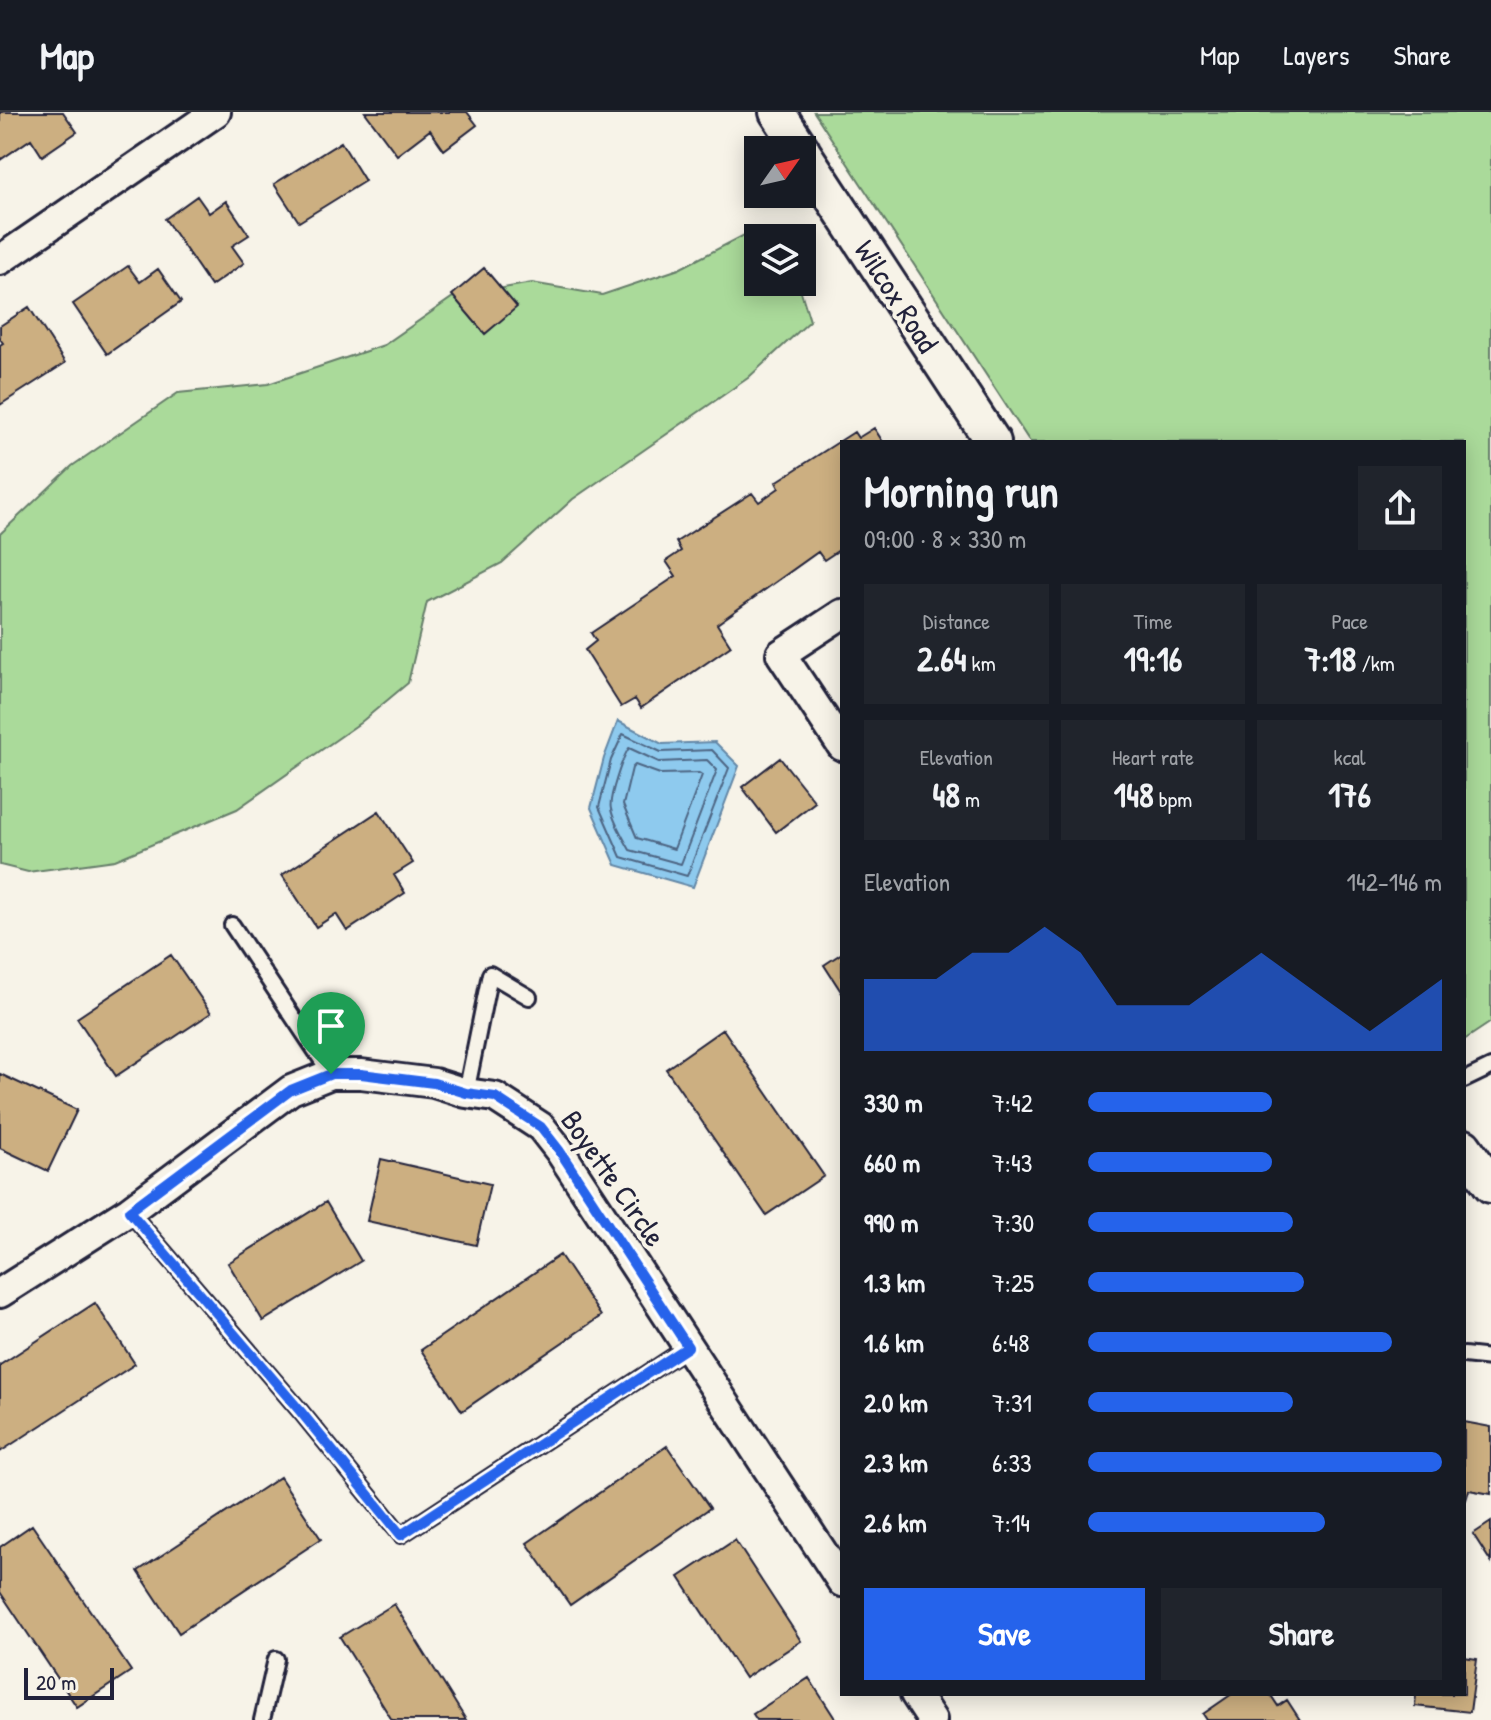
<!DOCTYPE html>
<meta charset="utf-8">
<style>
body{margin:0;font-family:"Patrick Hand",sans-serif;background:#20242c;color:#f1f3f6;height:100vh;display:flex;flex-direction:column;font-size:30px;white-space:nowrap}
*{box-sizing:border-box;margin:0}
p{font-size:26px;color:#9ea1a6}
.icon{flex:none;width:44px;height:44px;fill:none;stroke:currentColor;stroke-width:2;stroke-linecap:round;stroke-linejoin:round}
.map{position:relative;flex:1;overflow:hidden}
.details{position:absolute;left:840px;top:328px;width:626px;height:1256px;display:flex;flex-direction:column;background:#171b24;border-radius:0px;box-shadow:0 4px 20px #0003}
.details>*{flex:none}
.needle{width:52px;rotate:56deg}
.tools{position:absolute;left:744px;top:24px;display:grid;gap:16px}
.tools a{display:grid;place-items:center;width:72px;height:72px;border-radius:0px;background:#171b24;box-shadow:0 4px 20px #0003;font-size:40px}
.scale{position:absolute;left:24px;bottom:20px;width:90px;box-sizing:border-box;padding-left:8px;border:4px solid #22223b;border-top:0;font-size:22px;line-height:28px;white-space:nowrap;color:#22223b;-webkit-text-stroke:6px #f7f3e8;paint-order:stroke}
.pin{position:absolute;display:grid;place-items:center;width:68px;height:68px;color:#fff;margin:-82px -34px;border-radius:50% 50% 50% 0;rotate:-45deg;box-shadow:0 0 8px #0007}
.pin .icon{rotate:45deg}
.round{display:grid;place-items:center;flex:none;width:84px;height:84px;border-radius:0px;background:#20242c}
.summary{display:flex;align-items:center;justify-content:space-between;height:136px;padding:0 24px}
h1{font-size:44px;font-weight:700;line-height:60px}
.figures{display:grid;grid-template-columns:repeat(3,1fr);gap:12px;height:136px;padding:8px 24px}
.figures div{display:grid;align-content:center;border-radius:0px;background:#20242c;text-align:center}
.figures b{font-size:34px;font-weight:700}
.figures small{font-size:22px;font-weight:400}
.figures p{font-size:22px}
.chart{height:224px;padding:16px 24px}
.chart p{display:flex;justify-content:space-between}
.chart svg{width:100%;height:144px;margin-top:8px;fill:#2563eb;opacity:.7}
.cta{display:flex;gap:16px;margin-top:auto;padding:16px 24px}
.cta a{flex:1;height:92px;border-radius:0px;background:#2563eb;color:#fff;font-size:32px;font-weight:700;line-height:92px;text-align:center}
.cta a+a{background:#20242c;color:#f1f3f6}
ul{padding:0 24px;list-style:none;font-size:26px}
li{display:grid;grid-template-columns:128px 96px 1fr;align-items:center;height:60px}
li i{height:20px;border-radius:10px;background:#2563eb}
header{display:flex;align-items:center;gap:48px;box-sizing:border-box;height:112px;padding:0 40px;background:#171b24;border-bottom:2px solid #363941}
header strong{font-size:38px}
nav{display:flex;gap:44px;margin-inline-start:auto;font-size:28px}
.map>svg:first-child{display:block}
.green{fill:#aada9a;stroke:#667e6a;stroke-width:2}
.water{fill:#8ecaee;stroke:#6387a6;stroke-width:2}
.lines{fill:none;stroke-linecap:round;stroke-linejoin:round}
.shore{stroke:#4d6583;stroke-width:2}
.building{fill:#ccaf81;stroke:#22223b;stroke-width:2}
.service-casing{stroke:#22223b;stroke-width:20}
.minor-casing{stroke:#22223b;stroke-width:34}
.tertiary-casing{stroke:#22223b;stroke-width:40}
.service{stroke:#f7f3e8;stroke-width:14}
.minor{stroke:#f7f3e8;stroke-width:28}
.tertiary{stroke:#f7f3e8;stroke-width:34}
.route-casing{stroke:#fff;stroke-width:16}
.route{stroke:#2563eb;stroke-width:10}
.labels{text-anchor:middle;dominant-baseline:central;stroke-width:8;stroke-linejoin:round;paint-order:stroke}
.street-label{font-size:30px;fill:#22223b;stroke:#f7f3e8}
</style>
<header>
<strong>Map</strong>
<nav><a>Map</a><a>Layers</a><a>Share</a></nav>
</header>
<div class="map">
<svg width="1491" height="1608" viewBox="0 0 1491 1608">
<rect width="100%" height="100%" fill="#f7f3e8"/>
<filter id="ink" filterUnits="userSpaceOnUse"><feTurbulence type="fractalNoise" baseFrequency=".0125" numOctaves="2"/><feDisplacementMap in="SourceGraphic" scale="16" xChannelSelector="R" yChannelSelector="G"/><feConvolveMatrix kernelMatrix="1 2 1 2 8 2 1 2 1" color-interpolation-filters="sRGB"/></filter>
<g filter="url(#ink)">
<path class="green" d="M 814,0 L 1491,0 L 1491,910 L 1464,928 L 1464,330 L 1030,330 Z
M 754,118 L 763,126 L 758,126 L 758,170 L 798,170 L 810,209 L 748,266 L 573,387 L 502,451 L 427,490 L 408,571 L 360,611 L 237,697 L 115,748 L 28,760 L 0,753 L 0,422 L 72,354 L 178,281 L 268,272 L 384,233 L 453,185 L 532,171 L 602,183 L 679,157 Z"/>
<path class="water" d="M 618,609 L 662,632 L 715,630 L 739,654 L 693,775 L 616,753 L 591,696 L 604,646 Z"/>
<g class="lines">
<path class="shore" d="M 623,622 L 661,640 L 712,638 L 729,656 L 687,764 L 621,745 L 599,695 L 611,648 Z
M 629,636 L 659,650 L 707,648 L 717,658 L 681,752 L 630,738 C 624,727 613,709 611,697 C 608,687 623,644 629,636 Z
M 635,653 L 660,662 L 699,661 L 702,663 L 674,737 L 637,726 L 623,693 L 632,656 Z"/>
</g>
<path class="building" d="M 0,0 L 63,0 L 77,20 L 42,44 L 31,27 L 0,48 Z
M 365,0 L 467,0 L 477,13 L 444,38 L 430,18 L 397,43 Z
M 341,30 L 365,69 L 299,110 L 274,72 Z
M 197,84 L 209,101 L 226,89 L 249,123 L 232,134 L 244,151 L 211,174 L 165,107 Z
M 128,154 L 140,170 L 158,157 L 181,190 L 107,242 L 73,192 Z
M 484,156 L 517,195 L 485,222 L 452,183 Z
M 29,195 L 65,251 L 0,293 L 0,233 L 3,231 L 0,227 L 0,214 Z
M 874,316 L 883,330 L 842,330 L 842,436 L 824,448 L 818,440 L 717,512 L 731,534 L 641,596 L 635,587 L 621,595 L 585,538 L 596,529 L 591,521 L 676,464 L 666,449 L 681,439 L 676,430 L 752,381 L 759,390 L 779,376 L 776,370 L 854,320 L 858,326 Z
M 780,646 L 815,690 L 776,720 L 742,675 Z
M 379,699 L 413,751 L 394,763 L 405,781 L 347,819 L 336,802 L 316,815 L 282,763 Z
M 842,841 L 842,881 L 824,853 Z
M 171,843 L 211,901 L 116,964 L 77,906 Z
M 723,917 L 824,1064 L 766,1103 L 666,957 Z
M 0,962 L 77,998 L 48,1059 L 0,1036 Z
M 381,1047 L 490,1072 L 476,1133 L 367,1109 Z
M 326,1090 L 361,1149 L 263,1209 L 228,1151 Z
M 560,1143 L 601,1204 L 462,1299 L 421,1238 Z
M 95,1191 L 135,1252 L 0,1340 L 0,1253 Z
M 1464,1310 L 1491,1315 L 1491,1382 L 1469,1378 L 1466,1388 L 1464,1388 Z
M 667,1334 L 710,1396 L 570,1493 L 527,1431 Z
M 280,1365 L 321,1427 L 179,1521 L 138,1459 Z
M 1491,1410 L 1491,1450 L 1473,1422 Z
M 32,1413 L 131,1559 L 77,1595 L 0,1480 L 0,1435 Z
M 735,1428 L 801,1529 L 745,1566 L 679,1465 Z
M 394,1492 L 466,1608 L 392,1608 L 340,1525 Z
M 1464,1545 L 1477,1547 L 1470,1600 L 1415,1594 L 1416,1582 L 1464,1582 Z
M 809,1566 L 836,1608 L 757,1608 L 753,1602 Z
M 1232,1582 L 1270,1582 L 1278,1594 L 1287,1588 L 1300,1608 L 1207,1608 L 1203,1602 Z"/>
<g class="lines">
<g class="service-casing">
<path id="service" d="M 232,813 L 331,962
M 1464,968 L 1491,955
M 466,981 L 490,862 L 529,885
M 129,1099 L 301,1300 L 401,1423 L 688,1235
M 1464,1243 L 1491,1246
M 262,1608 L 276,1547"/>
</g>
<g class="minor-casing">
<path id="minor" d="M 0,148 L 216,0
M 842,502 L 781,542 L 842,634
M 0,1181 L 129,1099 L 291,978 L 331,962 L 361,962 L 434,971 L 466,981 L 495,985 L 541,1015 L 559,1038 L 842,1470
M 915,1582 L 932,1608"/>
</g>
<g class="tertiary-casing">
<path id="tertiary" d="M 777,0 L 802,38
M 802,39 L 993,330
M 1464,1035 L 1491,1073"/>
</g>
<use href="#service" class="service"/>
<use href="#minor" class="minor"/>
<use href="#tertiary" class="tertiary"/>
</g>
</g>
<g class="lines" filter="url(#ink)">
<g class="route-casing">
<path id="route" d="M 331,962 L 361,962 L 434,971 L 466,981 L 495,985 L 541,1015 L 559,1038 L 688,1235 L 401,1423 L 301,1300 L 129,1099 L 291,978 Z"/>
</g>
<use href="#route" class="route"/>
</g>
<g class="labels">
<g class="street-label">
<text transform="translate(897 184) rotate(57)">Wilcox Road</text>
<text transform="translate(614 1066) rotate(55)">Boyette Circle</text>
</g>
</g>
</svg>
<div class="tools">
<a><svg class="needle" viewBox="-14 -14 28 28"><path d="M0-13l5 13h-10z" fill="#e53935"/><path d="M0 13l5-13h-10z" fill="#9ea1a6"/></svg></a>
<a><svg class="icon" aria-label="layers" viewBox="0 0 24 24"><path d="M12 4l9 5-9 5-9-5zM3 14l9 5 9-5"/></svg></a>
</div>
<div class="scale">20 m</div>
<div class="pin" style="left:331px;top:962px;background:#1e9e55"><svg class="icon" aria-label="arrive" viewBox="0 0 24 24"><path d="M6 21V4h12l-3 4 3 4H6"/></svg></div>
<section class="details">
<div class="summary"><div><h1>Morning run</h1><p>09:00 · 8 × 330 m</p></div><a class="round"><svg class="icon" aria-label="share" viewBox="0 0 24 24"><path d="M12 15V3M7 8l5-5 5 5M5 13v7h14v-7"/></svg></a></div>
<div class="figures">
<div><p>Distance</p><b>2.64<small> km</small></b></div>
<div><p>Time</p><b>19:16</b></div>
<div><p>Pace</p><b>7:18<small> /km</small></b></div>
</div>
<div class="figures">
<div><p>Elevation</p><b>48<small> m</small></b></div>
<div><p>Heart rate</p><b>148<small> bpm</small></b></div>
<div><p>kcal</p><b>176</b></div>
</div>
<div class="chart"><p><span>Elevation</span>142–146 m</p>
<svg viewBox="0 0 160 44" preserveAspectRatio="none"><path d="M0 44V22L10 22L20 22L30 14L40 14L50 6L60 14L70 30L80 30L90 30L100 22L110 14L120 22L130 30L140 38L150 30L160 22V44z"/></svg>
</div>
<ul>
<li><b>330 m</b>7:42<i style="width:52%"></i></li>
<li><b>660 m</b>7:43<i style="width:52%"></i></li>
<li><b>990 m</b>7:30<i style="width:58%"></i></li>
<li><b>1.3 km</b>7:25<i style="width:61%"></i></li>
<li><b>1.6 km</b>6:48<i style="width:86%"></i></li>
<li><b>2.0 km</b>7:31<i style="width:58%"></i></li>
<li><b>2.3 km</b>6:33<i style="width:100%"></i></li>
<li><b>2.6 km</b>7:14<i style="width:67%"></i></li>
</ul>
<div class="cta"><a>Save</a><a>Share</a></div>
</section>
</div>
